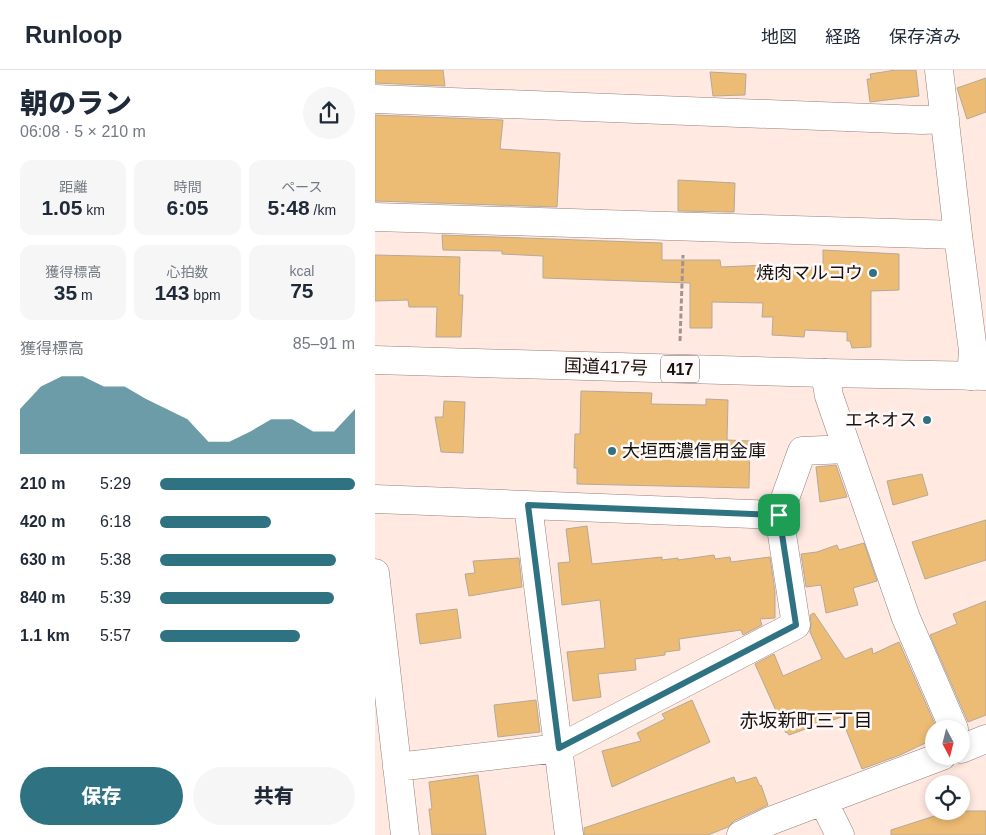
<!DOCTYPE html>
<html lang="ja">
<meta charset="utf-8">
<style>
body{margin:0;font-family:Arial,"Noto Sans JP",sans-serif;background:#f6f6f7;color:#1f2937;height:100vh;display:flex;flex-direction:column;font-size:19px;white-space:nowrap}
*{box-sizing:border-box;margin:0}
p{font-size:16px;color:#747a83}
.icon{flex:none;width:28px;height:28px;fill:none;stroke:currentColor;stroke-width:2;stroke-linecap:round;stroke-linejoin:round}
.map{position:relative;flex:1;overflow:hidden}
.side{display:flex;flex-direction:column;background:#fff;width:375px}
.side>*{flex:none}
.needle{width:32px;rotate:173deg}
.fabs{position:absolute;left:550px;top:650px;display:grid;gap:10px}
.fabs a{display:grid;place-items:center;width:45px;height:45px;border-radius:50%;background:#fff;box-shadow:0 2px 8px #0003;font-size:25px}
.pin{position:absolute;display:grid;place-items:center;width:42px;height:42px;color:#fff;margin:-21px;border-radius:10px;box-shadow:0 2px 8px #0006}
.round{display:grid;place-items:center;flex:none;width:52px;height:52px;border-radius:26px;background:#f6f6f7}
.overview{display:flex;align-items:center;justify-content:space-between;height:85px;padding:0 20px}
h1{font-size:28px;font-weight:800;line-height:38px}
.metrics{display:grid;grid-template-columns:repeat(3,1fr);gap:8px;height:85px;padding:5px 20px}
.metrics div{display:grid;align-content:center;border-radius:12px;background:#f6f6f7;text-align:center}
.metrics b{font-size:21px;font-weight:800}
.metrics small{font-size:14px;font-weight:400}
.metrics p{font-size:14px}
.chart{height:140px;padding:10px 20px}
.chart p{display:flex;justify-content:space-between}
.chart svg{width:100%;height:90px;margin-top:5px;fill:#2f7383;opacity:.7}
.button{display:flex;gap:10px;margin-top:auto;padding:10px 20px}
.button a{flex:1;height:58px;border-radius:30px;background:#2f7383;color:#fff;font-size:20px;font-weight:800;line-height:58px;text-align:center}
.button a+a{background:#f6f6f7;color:#1f2937}
ul{padding:0 20px;list-style:none;font-size:16px}
li{display:grid;grid-template-columns:80px 60px 1fr;align-items:center;height:38px}
li i{height:12px;border-radius:6px;background:#2f7383}
header{display:flex;align-items:center;gap:30px;box-sizing:border-box;height:70px;padding:0 25px;background:#fff;border-bottom:1px solid #e0e1e3}
header strong{font-size:24px}
nav{display:flex;gap:28px;margin-inline-start:auto;font-size:18px}
main{display:flex;flex:1;min-height:0}
.map>svg:first-child{display:block}
.building{fill:#edbc74;stroke:#b5a999}
.lines{fill:none;stroke-linecap:round;stroke-linejoin:round}
.minor-casing{stroke:#95817a;stroke-width:29}
.highway-casing{stroke:#95817a;stroke-width:29}
.path{stroke:#a3938d;stroke-width:3;stroke-dasharray:5 2.5;stroke-linecap:butt}
.minor{stroke:#fff;stroke-width:28}
.highway{stroke:#fff;stroke-width:28}
.route-casing{stroke:#fff;stroke-width:10}
.route{stroke:#2f7383;stroke-width:6}
.poi-dot{fill:#2f7383;stroke:#fffaf9;stroke-width:2}
.labels{text-anchor:middle;dominant-baseline:central;stroke-width:5;stroke-linejoin:round;paint-order:stroke}
.shield{fill:#fffaf9;stroke:#5d5754;stroke-width:1}
.shield-label{font-size:16px;font-weight:bold;fill:#18110e}
.poi-label{font-size:18px;fill:#18110e;stroke:#fffaf9;text-anchor:end}
.street-label{font-size:18px;fill:#18110e;stroke:#fffaf9}
.neighbourhood-label{font-size:19px;fill:#18110e;stroke:#fffaf9}
</style>
<header>
<strong>Runloop</strong>
<nav><a>地図</a><a>経路</a><a>保存済み</a></nav>
</header>
<main>
<section class="side">
<div class="overview"><div><h1>朝のラン</h1><p>06:08 · 5 × 210 m</p></div><a class="round"><svg class="icon" aria-label="share" viewBox="0 0 24 24"><path d="M12 15V3M7 8l5-5 5 5M5 13v7h14v-7"/></svg></a></div>
<div class="metrics">
<div><p>距離</p><b>1.05<small> km</small></b></div>
<div><p>時間</p><b>6:05</b></div>
<div><p>ペース</p><b>5:48<small> /km</small></b></div>
</div>
<div class="metrics">
<div><p>獲得標高</p><b>35<small> m</small></b></div>
<div><p>心拍数</p><b>143<small> bpm</small></b></div>
<div><p>kcal</p><b>75</b></div>
</div>
<div class="chart"><p><span>獲得標高</span>85–91 m</p>
<svg viewBox="0 0 160 44" preserveAspectRatio="none"><path d="M0 44V22L10 11L20 6L30 6L40 11L50 11L60 17L70 22L80 27L90 38L100 38L110 33L120 27L130 27L140 33L150 33L160 22V44z"/></svg>
</div>
<ul>
<li><b>210 m</b>5:29<i style="width:100%"></i></li>
<li><b>420 m</b>6:18<i style="width:57%"></i></li>
<li><b>630 m</b>5:38<i style="width:90%"></i></li>
<li><b>840 m</b>5:39<i style="width:89%"></i></li>
<li><b>1.1 km</b>5:57<i style="width:72%"></i></li>
</ul>
<div class="button"><a>保存</a><a>共有</a></div>
</section>
<div class="map">
<svg width="611" height="765" viewBox="0 0 611 765">
<rect width="100%" height="100%" fill="#ffe9e1"/>
<path class="building" d="M 0,0 L 68,0 L 70,16 L 0,13 Z
M 521,0 L 541,0 L 544,26 L 495,32 L 492,9 L 496,9 L 495,4 Z
M 335,2 L 371,4 L 370,25 L 338,26 Z
M 611,8 L 611,42 L 592,49 L 582,18 Z
M 0,45 L 128,50 L 125,79 L 185,83 L 182,137 L 0,131 Z
M 303,110 L 360,113 L 359,142 L 303,141 Z
M 67,165 L 287,173 L 287,190 L 345,190 L 346,197 L 394,195 L 448,198 L 448,180 L 524,184 L 524,220 L 496,221 L 496,277 L 477,278 L 475,271 L 472,271 L 472,262 L 430,260 L 429,267 L 397,265 L 398,247 L 387,247 L 388,233 L 337,232 L 337,258 L 315,258 L 315,213 L 168,208 L 168,186 L 127,184 L 127,181 L 68,180 Z
M 0,185 L 85,187 L 84,225 L 88,225 L 86,267 L 61,267 L 62,237 L 34,237 L 33,230 L 0,231 Z
M 206,321 L 277,323 L 276,334 L 331,335 L 331,329 L 353,330 L 352,370 L 375,371 L 374,418 L 202,414 L 202,398 L 199,398 L 200,364 L 205,364 Z
M 69,331 L 90,332 L 88,383 L 66,382 L 60,347 L 68,347 Z
M 461,395 L 472,427 L 445,432 L 441,397 Z
M 547,404 L 553,425 L 518,435 L 512,411 Z
M 611,450 L 611,490 L 550,509 L 537,472 Z
M 212,456 L 217,494 L 287,487 L 287,490 L 303,488 L 303,490 L 339,485 L 340,489 L 355,487 L 356,492 L 395,487 L 400,522 L 400,548 L 385,549 L 387,555 L 368,565 L 366,560 L 304,569 L 305,580 L 290,582 L 290,585 L 260,589 L 261,600 L 223,604 L 226,627 L 198,631 L 192,582 L 230,578 L 225,530 L 187,535 L 183,493 L 195,492 L 191,459 Z
M 489,473 L 502,511 L 478,518 L 483,535 L 451,543 L 446,515 L 431,517 L 426,484 L 442,482 L 462,475 L 464,480 Z
M 144,488 L 147,517 L 94,526 L 90,504 L 100,503 L 98,491 Z
M 611,531 L 611,645 L 593,652 L 555,565 L 582,554 L 578,544 Z
M 82,539 L 86,568 L 45,574 L 41,544 Z
M 439,543 L 470,589 L 497,578 L 498,584 L 524,572 L 562,659 L 559,659 L 559,669 L 525,685 L 487,699 L 466,647 L 439,657 L 436,648 L 436,657 L 414,665 L 412,662 L 411,663 L 380,594 L 399,584 L 408,606 L 447,589 L 435,562 L 436,553 L 435,545 Z
M 161,630 L 165,662 L 123,667 L 119,635 Z
M 317,630 L 335,672 L 237,717 L 227,681 L 266,671 L 262,663 L 290,649 L 287,644 Z
M 103,705 L 111,765 L 57,765 L 54,739 L 57,739 L 54,712 Z
M 359,707 L 361,713 L 381,707 L 385,716 L 386,715 L 393,735 L 359,751 L 353,757 L 333,765 L 209,765 L 209,758 Z
M 575,741 L 611,741 L 611,765 L 516,765 L 516,760 Z"/>
<g class="lines">
<g class="minor-casing">
<path id="minor" d="M 564,0 L 583,165 L 598,281 L 596,306
M 0,29 L 547,50 L 570,49
M 0,147 L 583,165
M 450,303 L 454,326 L 531,548 L 579,659
M 0,429 L 404,445 L 427,381 L 472,379
M 153,435 L 194,765
M 0,503 L 30,765
M 586,679 L 611,669
M 22,697 L 184,678 L 421,555 L 404,445
M 448,731 L 465,765
M 366,765 L 395,751 L 567,686"/>
</g>
<g class="highway-casing">
<path id="highway" d="M 0,290 L 450,303 L 611,306"/>
</g>
<path class="path" d="M 305,271 L 308,185"/>
<use href="#minor" class="minor"/>
<use href="#highway" class="highway"/>
</g>
<g class="lines">
<g class="route-casing">
<path id="route" d="M 153,435 L 404,445 L 421,555 L 184,678 Z"/>
</g>
<use href="#route" class="route"/>
</g>
<g class="poi-dot">
<circle cx="498" cy="203" r="5"/>
<circle cx="552" cy="350" r="5"/>
<circle cx="237" cy="381" r="5"/>
</g>
<g class="labels">
<rect class="shield" x="286" y="285.5" width="38" height="27" rx="4"/>
<g class="shield-label">
<text x="305" y="299">417</text>
</g>
<g class="poi-label">
<text x="488" y="203">焼肉マルコウ</text>
<text x="542" y="350">エネオス</text>
<text x="247" y="381" text-anchor="start">大垣西濃信用金庫</text>
</g>
<g class="street-label">
<text transform="translate(231 297) rotate(2)">国道417号</text>
</g>
<g class="neighbourhood-label">
<text x="431" y="650">赤坂新町三丁目</text>
</g>
</g>
</svg>
<div class="fabs">
<a><svg class="needle" viewBox="-14 -14 28 28"><path d="M0-13l5 13h-10z" fill="#e53935"/><path d="M0 13l5-13h-10z" fill="#747a83"/></svg></a>
<a><svg class="icon" aria-label="locate" viewBox="0 0 24 24"><circle cx="12" cy="12" r="6"/><path d="M12 2v4M12 18v4M2 12h4M18 12h4"/></svg></a>
</div>
<div class="pin" style="left:404px;top:445px;background:#1e9e55"><svg class="icon" aria-label="arrive" viewBox="0 0 24 24"><path d="M6 21V4h12l-3 4 3 4H6"/></svg></div>
</div>
</main>
